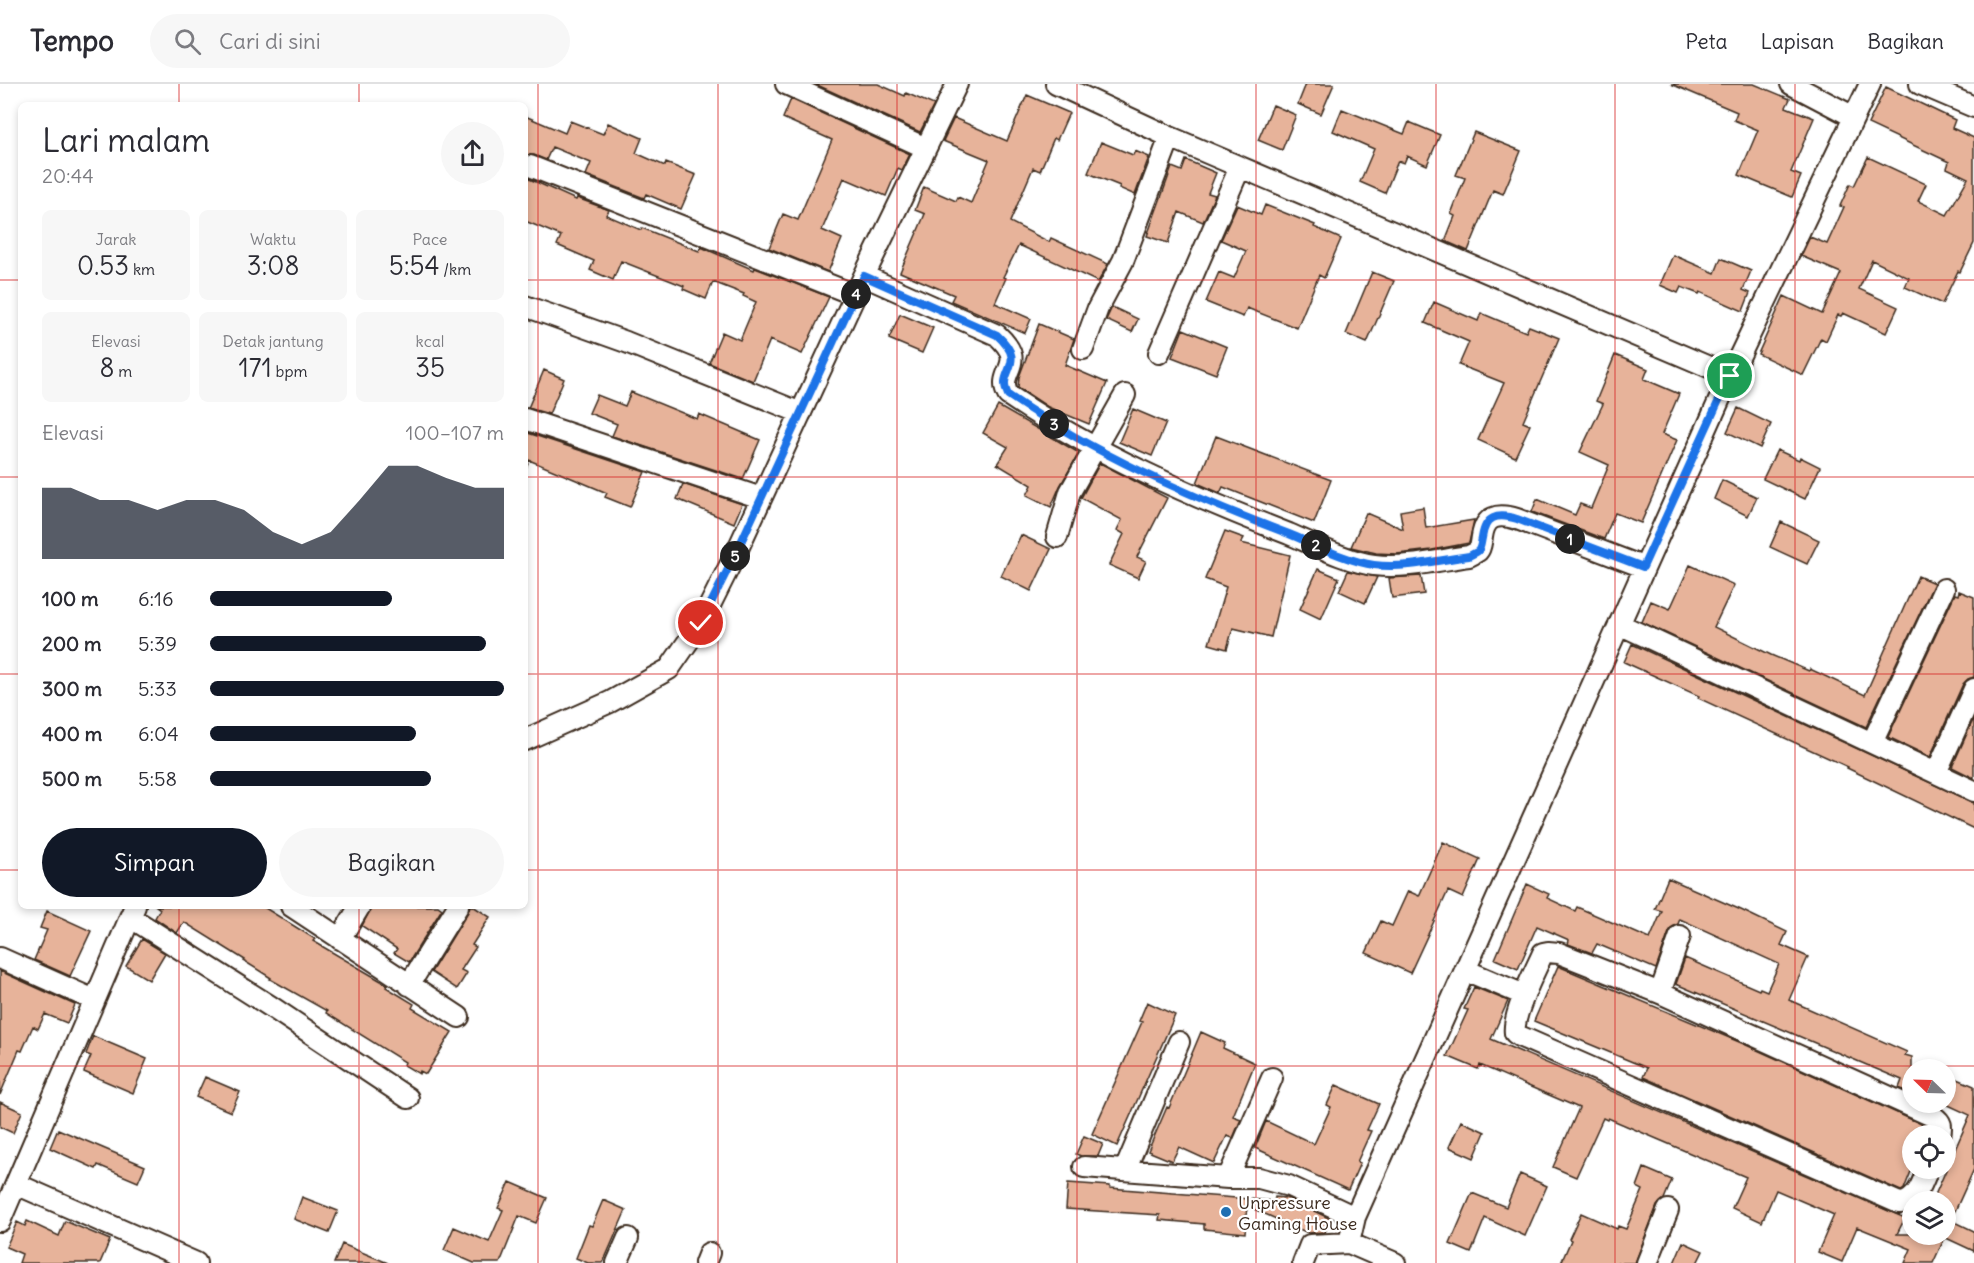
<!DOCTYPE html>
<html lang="id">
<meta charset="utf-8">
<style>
body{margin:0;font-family:Delius,sans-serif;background:#f7f7f7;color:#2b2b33;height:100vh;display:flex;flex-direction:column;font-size:22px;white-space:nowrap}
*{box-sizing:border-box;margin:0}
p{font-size:20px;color:#7c7c81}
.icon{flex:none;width:33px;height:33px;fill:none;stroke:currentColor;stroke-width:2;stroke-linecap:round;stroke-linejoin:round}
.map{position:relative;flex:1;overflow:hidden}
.drawer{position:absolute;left:18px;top:18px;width:510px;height:807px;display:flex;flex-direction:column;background:#fff;border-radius:9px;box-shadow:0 3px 9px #0003}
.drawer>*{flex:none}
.needle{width:39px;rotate:293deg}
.buttons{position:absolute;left:1902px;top:975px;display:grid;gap:12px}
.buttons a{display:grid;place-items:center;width:54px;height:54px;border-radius:50%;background:#fff;box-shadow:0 3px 9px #0003;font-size:30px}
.pin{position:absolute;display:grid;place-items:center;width:51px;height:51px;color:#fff;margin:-26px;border:3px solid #fff;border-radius:50%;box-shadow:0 2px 6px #0007}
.km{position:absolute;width:30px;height:30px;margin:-15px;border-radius:50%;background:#222;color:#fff;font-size:16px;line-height:30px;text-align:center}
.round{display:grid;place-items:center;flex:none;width:63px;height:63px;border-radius:32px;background:#f7f7f7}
.headline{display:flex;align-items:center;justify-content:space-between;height:102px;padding:0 24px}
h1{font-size:33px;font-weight:600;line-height:45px}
.metrics{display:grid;grid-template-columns:repeat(3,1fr);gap:9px;height:102px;padding:6px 24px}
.metrics div{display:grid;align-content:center;border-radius:9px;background:#f7f7f7;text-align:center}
.metrics b{font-size:26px;font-weight:600}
.metrics small{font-size:16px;font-weight:400}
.metrics p{font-size:16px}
.chart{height:168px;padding:12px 24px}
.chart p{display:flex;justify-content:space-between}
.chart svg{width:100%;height:108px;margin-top:6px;fill:#111827;opacity:.7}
.primary-button{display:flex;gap:12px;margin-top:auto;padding:12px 24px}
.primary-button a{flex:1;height:69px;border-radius:36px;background:#111827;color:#fff;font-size:24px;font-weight:600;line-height:69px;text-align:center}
.primary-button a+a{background:#f7f7f7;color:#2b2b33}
ul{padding:0 24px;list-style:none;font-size:20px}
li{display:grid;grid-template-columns:96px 72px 1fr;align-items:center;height:45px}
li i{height:15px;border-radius:8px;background:#111827}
header{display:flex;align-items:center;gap:36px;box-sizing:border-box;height:84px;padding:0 30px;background:#fff;border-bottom:2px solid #e1e1e2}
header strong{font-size:28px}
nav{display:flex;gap:33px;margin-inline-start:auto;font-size:21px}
.search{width:420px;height:54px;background:#f7f7f7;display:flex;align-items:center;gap:15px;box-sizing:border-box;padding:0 21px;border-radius:33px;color:#7c7c81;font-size:22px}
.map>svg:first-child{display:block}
.building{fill:#e7b39a;stroke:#3b2a1e;stroke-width:1.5}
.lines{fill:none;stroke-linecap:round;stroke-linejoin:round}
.minor-casing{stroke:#3b2a1e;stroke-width:24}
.minor{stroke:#fff;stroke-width:20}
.route-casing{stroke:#fff;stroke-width:12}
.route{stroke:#1a73e8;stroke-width:8}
.grid{fill:none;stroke:#d62828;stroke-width:1.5;stroke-opacity:0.55}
.poi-dot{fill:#1f6fb2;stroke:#fff;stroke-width:2}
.labels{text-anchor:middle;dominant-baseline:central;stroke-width:4.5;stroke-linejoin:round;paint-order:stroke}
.poi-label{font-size:18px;fill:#3b2a1e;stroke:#fff;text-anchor:start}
</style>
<header>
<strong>Tempo</strong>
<div class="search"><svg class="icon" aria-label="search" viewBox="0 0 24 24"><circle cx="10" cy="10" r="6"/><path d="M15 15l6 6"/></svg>Cari di sini</div>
<nav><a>Peta</a><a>Lapisan</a><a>Bagikan</a></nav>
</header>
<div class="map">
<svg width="1974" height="1179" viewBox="0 0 1974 1179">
<rect width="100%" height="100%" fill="#fff"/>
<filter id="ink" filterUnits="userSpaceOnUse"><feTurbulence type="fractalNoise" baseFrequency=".0167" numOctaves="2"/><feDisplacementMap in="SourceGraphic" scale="12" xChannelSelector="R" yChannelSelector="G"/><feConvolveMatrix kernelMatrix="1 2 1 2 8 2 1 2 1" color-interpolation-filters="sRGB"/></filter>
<g filter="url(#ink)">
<path class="building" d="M 815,0 L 878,0 L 905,12 L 906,9 L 934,21 L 920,48 Z
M 1306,0 L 1334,0 L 1321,30 L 1298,20 Z
M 1671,0 L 1754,0 L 1790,15 L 1786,23 L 1814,34 L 1791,88 L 1801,92 L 1792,113 L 1739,91 L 1758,46 L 1734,36 L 1737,28 Z
M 1886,3 L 1955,36 L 1952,44 L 1974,54 L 1974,159 L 1960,188 L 1958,187 L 1942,220 L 1905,203 L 1909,194 L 1872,176 L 1859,205 L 1898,223 L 1886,249 L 1843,229 L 1841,232 L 1838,231 L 1826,257 L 1821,254 L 1803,291 L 1758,270 L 1784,212 L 1822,230 L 1841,189 L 1801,172 L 1810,153 L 1827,160 L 1844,123 L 1840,122 L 1850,100 L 1854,102 L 1868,73 L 1926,100 L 1918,117 L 1947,131 L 1968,94 L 1947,84 L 1949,78 L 1868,40 Z
M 1027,11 L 1069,29 L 1057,56 L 1054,54 L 1040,87 L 1033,84 L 1010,138 L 1049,158 L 1051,154 L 1108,180 L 1098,198 L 1019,161 L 1003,193 L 1006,194 L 995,219 L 1031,235 L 1025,249 L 951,217 L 954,211 L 900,188 L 925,130 L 915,126 L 924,103 L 956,117 L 958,113 L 971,119 L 989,76 L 943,57 L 954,34 L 1007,57 Z
M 791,15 L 910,70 L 902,86 L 898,84 L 886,112 L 844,94 L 822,146 L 842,155 L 828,188 L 769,164 L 783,130 L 798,136 L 832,56 L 783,34 Z
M 1273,21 L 1296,31 L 1282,66 L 1258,56 Z
M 1342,25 L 1404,50 L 1409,38 L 1440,51 L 1427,81 L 1407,72 L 1404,79 L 1398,77 L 1385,109 L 1360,98 L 1374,65 L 1333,47 Z
M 525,32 L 565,49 L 570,37 L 603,50 L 608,39 L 642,54 L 636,69 L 665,82 L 666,79 L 696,91 L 681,125 L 646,110 L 644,114 L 586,91 L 591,79 L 552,63 L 546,76 L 534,71 L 525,71 Z
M 1474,48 L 1521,67 L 1503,110 L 1493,106 L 1468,167 L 1445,157 L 1455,132 L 1451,130 L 1465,94 L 1456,91 Z
M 1101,58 L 1133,71 L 1135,67 L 1149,73 L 1135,111 L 1119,104 L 1120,102 L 1088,89 Z
M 1186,76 L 1216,89 L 1208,109 L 1215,111 L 1203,138 L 1179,128 L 1168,159 L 1147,152 L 1172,83 L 1182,87 Z
M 525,93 L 576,116 L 577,114 L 609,126 L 606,131 L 641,146 L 642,144 L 699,167 L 701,163 L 754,186 L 755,184 L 829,213 L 802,270 L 770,256 L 753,297 L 709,279 L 722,248 L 740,256 L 756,218 L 743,212 L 744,210 L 713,198 L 706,215 L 683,205 L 684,202 L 621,177 L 613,196 L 590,186 L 594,177 L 557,161 L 561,152 L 525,137 Z
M 1237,121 L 1261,131 L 1265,121 L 1315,141 L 1314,143 L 1341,155 L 1324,194 L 1319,191 L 1297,244 L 1247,224 L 1243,233 L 1206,218 L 1219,188 L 1234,194 L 1246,167 L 1221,156 Z
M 1673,171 L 1715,189 L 1721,174 L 1751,187 L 1743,206 L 1750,209 L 1743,227 L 1700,208 L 1699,210 L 1681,203 L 1678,209 L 1660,201 Z
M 1372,188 L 1394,197 L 1367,259 L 1346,250 Z
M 1434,218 L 1478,237 L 1481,229 L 1526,248 L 1529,242 L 1559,254 L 1523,338 L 1530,341 L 1515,373 L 1478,356 L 1504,299 L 1459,281 L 1469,258 L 1425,239 Z
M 1112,223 L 1138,235 L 1132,248 L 1106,236 Z
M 900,230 L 933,244 L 922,269 L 889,255 Z
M 1039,240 L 1074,255 L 1065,281 L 1107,299 L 1089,340 L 1048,323 L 1018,303 L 1019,293 Z
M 1183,245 L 1227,263 L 1216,290 L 1172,273 Z
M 1615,271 L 1648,285 L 1644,295 L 1679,310 L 1662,350 L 1677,356 L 1641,439 L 1615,429 L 1604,455 L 1532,428 L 1537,415 L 1575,431 L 1580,420 L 1591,424 L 1609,381 L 1580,368 L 1603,320 L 1596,317 Z
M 544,286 L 564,295 L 549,330 L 528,324 Z
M 631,308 L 697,335 L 699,330 L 760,356 L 743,395 L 612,352 L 617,340 L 589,329 L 597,311 L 625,322 Z
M 998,322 L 1079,369 L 1060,402 L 1051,423 L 1027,411 L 1032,401 L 997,380 L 1008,363 L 983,349 Z
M 1738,324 L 1771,340 L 1760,364 L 1727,348 Z
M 1133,325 L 1166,339 L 1152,372 L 1119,358 Z
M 525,348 L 645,388 L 630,423 L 605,413 L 607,409 L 529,376 L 525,387 Z
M 1216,352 L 1331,396 L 1314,439 L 1223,403 L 1220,409 L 1197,399 Z
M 1777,366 L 1799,376 L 1800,373 L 1820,383 L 1805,415 L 1763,395 Z
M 1100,379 L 1167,414 L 1137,473 L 1146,477 L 1138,494 L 1109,481 L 1124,450 L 1117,446 L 1122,436 L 1081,414 Z
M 1722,396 L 1757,413 L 1748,432 L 1714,415 Z
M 683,400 L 742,420 L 734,439 L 677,415 Z
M 1423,423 L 1426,444 L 1474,436 L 1469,459 L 1432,466 L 1397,470 L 1376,469 L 1351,463 L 1366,429 L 1403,445 L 1400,427 Z
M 1781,438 L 1819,456 L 1807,480 L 1770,463 Z
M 1225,447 L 1244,454 L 1241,459 L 1290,471 L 1271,553 L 1233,544 L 1227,565 L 1209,560 L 1226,503 L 1205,495 Z
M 1021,451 L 1051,465 L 1031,507 L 1001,492 Z
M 1690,481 L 1734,501 L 1714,543 L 1771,571 L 1809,587 L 1810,585 L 1865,611 L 1918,492 L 1934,499 L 1866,643 L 1642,538 L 1651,517 L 1670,525 Z
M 1318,485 L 1339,494 L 1321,535 L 1300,525 Z
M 1348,487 L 1377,493 L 1365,519 L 1339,507 Z
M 1421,492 L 1424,510 L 1392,514 L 1389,494 Z
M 1959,507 L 1974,513 L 1974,593 L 1968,595 L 1963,600 L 1930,673 L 1888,653 L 1955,510 L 1958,511 Z
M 1632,560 L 1974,719 L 1974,745 L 1847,684 L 1848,683 L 1698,614 L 1699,612 L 1624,578 Z
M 1974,634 L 1974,694 L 1952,683 Z
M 1443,758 L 1480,775 L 1463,814 L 1448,807 L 1410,889 L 1366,869 L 1381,837 L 1392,842 L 1408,807 L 1419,812 Z
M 1668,794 L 1741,826 L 1787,848 L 1781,861 L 1808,873 L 1789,916 L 1907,968 L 1905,971 L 1912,973 L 1912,1010 L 1899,1004 L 1902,996 L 1676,900 L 1685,874 L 1759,906 L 1760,904 L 1767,907 L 1779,880 L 1680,835 L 1678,840 L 1672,843 L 1669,848 L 1656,885 L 1597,860 L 1592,869 L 1568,860 L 1569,856 L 1537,842 L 1518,885 L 1495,875 L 1527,800 L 1549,810 L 1547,814 L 1575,827 L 1577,823 L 1650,855 L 1662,827 L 1655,825 Z
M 156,822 L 262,822 L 315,855 L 313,857 L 388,901 L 386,903 L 414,920 L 412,924 L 452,948 L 426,990 L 420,987 L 419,990 L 404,981 L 405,978 L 326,929 L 327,927 L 270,895 L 271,894 L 244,877 L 245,876 L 184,838 L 177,849 L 155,834 L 160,825 Z
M 372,822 L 438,822 L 442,825 L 409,878 L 394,869 L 397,865 L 362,842 Z
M 470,822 L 473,822 L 490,833 L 472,861 L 476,863 L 461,886 L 467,889 L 457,905 L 431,888 L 468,828 Z
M 47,827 L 91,847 L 70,892 L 34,876 L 47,846 L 40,844 Z
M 142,855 L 165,869 L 149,896 L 126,882 Z
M 1558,882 L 1744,960 L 1928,1043 L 1927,1052 L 1912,1052 L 1912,1085 L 1904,1105 L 1901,1107 L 1643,993 L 1647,984 L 1534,937 Z
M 0,887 L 75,921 L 67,939 L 45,930 L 38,945 L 33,942 L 22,967 L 19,966 L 0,1011 Z
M 1474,903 L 1508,917 L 1491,955 L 1905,1134 L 1897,1150 L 1946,1150 L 1946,1118 L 1932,1118 L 1970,1031 L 1946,1020 L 1946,990 L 1974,1002 L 1974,1085 L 1951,1136 L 1974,1147 L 1974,1167 L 1946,1154 L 1946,1151 L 1933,1179 L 1905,1179 L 1911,1165 L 1857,1143 L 1842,1178 L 1818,1168 L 1834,1131 L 1776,1106 L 1762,1138 L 1732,1124 L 1746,1093 L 1608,1034 L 1607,1036 L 1603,1034 L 1576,1093 L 1553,1083 L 1579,1024 L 1480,981 L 1478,985 L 1447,972 L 1468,926 L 1464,925 Z
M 1147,918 L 1175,931 L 1117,1062 L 1092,1050 L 1142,938 L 1139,937 Z
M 1201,948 L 1225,959 L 1223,964 L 1255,979 L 1233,1032 L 1241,1035 L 1233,1054 L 1227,1052 L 1214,1079 L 1179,1063 L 1172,1077 L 1148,1067 L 1167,1023 L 1169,1024 Z
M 93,952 L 147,975 L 133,1009 L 84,988 L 91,972 L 86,970 Z
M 205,993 L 240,1008 L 231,1028 L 196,1013 Z
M 1336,1001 L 1379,1020 L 1367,1046 L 1371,1047 L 1357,1078 L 1360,1079 L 1348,1106 L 1255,1064 L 1266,1037 L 1314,1060 L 1331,1023 L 1327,1021 Z
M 0,1018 L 22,1028 L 13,1049 L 0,1043 Z
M 1461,1037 L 1485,1048 L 1474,1074 L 1449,1063 Z
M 58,1045 L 145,1082 L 138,1098 L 98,1081 L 96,1085 L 50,1064 Z
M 1084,1052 L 1103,1060 L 1098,1072 L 1081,1072 L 1076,1070 Z
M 1644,1084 L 1672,1096 L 1664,1115 L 1657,1122 L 1635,1179 L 1561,1179 L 1571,1156 L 1569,1155 L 1581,1129 L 1617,1145 L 1618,1142 L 1626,1145 L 1643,1106 L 1637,1103 Z
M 1520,1090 L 1547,1102 L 1525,1152 L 1485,1134 L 1471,1169 L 1450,1160 L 1472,1109 L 1506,1123 Z
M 510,1098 L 547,1114 L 536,1139 L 519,1132 L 500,1179 L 474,1179 L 444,1166 L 454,1143 L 489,1158 L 503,1126 L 498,1124 Z
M 1068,1099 L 1110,1102 L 1110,1104 L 1274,1117 L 1275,1113 L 1286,1114 L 1331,1135 L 1325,1148 L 1308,1149 L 1247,1122 L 1245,1149 L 1204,1145 L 1204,1140 L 1159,1136 L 1160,1131 L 1066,1125 Z
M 302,1113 L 338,1127 L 329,1149 L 294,1135 Z
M 603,1116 L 626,1126 L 603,1179 L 588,1179 L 576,1174 L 589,1141 L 592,1142 Z
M 27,1137 L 59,1152 L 65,1137 L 110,1156 L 100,1179 L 19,1179 L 22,1170 L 6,1163 L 17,1138 L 25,1142 Z
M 1683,1158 L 1703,1167 L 1697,1179 L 1674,1179 Z
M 342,1160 L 388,1179 L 334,1179 Z"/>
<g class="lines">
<g class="minor-casing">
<path id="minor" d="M 786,0 L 926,64
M 1056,0 L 1170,53 L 1730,292 L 1870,0
M 1791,0 L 1854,33
M 1920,0 L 1974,23
M 530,82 L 855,211
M 864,192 L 997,251 C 1030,281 995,286 1008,311 C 1095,370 1191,412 1289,450 C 1313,460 1349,478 1374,481 C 1405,485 1439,476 1469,472 C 1471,471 1477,468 1478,467 C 1481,464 1481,458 1482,453 C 1485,432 1497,429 1517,435 L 1643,483
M 525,222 L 626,258 L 801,329
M 1083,265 L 1098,224 L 1123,177 L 1170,53
M 1159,269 L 1240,83
M 525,335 L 761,414
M 1057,453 L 1070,408 L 1125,311
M 1619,540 L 1974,707
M 525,656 L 610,618 L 669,585 L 701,539 L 736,469 L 864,192 L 957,0
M 1872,659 L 1944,505
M 1936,689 L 1974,605
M 291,822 L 459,933
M 130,833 L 270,922 L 408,1014
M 340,855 L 360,822
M 0,874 L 94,916
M 1465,886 L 1524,911
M 409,901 L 458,822
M 1660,909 L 1680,852
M 1084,1083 L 1228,1094 L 1259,1094 L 1289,1102 L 1355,1133
M 1928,1084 C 1923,1097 1916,1120 1899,1119 L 1519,952 L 1515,949 C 1512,931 1535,887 1543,869 L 1548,868 L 1559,869 L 1660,909 L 1934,1033 C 1942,1038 1942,1042 1940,1052
M 1125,1086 L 1179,958
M 1228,1094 L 1272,994
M 16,1100 L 196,1179
M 0,1137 L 135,822
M 617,1179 L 628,1154
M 705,1179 L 709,1169
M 1303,1179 L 1310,1161 L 1349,1159
M 1395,1179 L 1349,1159 L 1355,1133 L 1730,292
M 1647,1179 L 1668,1126"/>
</g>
<use href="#minor" class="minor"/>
</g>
</g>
<g class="lines" filter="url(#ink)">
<g class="route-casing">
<path id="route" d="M 701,539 L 736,469 L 864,192 L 997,251 C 1030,281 995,286 1008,311 C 1094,370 1191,413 1289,450 C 1313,460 1349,478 1374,481 C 1405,485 1439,476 1469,472 C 1471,471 1477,468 1478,467 C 1481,464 1481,458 1482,454 C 1485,432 1497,429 1517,435 L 1643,483 L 1730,292"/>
</g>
<use href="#route" class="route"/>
</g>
<path class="grid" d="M 179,0 L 179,21M 359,0 L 359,21M 538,0 L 538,1179M 718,0 L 718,1179M 897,0 L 897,1179M 1077,0 L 1077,1179M 1256,0 L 1256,1179M 1436,0 L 1436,1179M 1615,0 L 1615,1179M 1795,0 L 1795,1179M 0,196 L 21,196M 525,196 L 1974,196M 0,393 L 21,393M 525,393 L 1974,393M 0,590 L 21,590M 525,590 L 1974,590M 0,786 L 21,786M 525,786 L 1974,786M 179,822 L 179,1179M 359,822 L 359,1179M 0,982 L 1974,982"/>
<circle class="poi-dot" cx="1226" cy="1128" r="6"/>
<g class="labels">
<g class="poi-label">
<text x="1238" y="1118">Unpressure<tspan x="1238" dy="21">Gaming House</tspan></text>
</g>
</g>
</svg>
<div class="buttons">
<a><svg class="needle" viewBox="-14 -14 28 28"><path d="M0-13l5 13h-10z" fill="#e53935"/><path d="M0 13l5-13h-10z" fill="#7c7c81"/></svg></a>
<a><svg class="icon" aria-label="locate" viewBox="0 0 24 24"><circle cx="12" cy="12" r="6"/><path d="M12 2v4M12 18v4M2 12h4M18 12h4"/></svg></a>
<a><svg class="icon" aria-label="layers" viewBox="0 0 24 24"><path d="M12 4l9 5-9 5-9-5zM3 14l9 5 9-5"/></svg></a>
</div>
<div class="pin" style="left:1730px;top:292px;background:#1e9e55"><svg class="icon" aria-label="arrive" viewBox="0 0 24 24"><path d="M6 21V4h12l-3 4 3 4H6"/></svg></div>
<div class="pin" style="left:701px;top:539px;background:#d93025"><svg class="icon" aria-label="check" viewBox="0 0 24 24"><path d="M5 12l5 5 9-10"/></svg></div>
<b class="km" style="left:1570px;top:455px">1</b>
<b class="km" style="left:1316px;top:461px">2</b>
<b class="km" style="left:1054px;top:340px">3</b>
<b class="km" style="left:856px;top:210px">4</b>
<b class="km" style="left:735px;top:472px">5</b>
<section class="drawer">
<div class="headline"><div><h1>Lari malam</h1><p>20:44</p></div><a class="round"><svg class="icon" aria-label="share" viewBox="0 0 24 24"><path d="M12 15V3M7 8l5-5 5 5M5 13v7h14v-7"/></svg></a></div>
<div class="metrics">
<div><p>Jarak</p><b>0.53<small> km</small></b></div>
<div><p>Waktu</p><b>3:08</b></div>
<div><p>Pace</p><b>5:54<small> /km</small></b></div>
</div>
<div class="metrics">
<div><p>Elevasi</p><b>8<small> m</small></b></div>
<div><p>Detak jantung</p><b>171<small> bpm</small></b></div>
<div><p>kcal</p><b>35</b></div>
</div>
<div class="chart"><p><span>Elevasi</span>100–107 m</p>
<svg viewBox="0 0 160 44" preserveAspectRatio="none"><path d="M0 44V15L10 15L20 20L30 20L40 24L50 20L60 20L70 24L80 33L90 38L100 33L110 20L120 6L130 6L140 11L150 15L160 15V44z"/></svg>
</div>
<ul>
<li><b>100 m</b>6:16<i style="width:62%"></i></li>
<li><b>200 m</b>5:39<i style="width:94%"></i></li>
<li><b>300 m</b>5:33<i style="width:100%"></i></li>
<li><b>400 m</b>6:04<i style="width:70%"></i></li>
<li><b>500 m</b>5:58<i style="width:75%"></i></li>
</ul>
<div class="primary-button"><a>Simpan</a><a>Bagikan</a></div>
</section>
</div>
